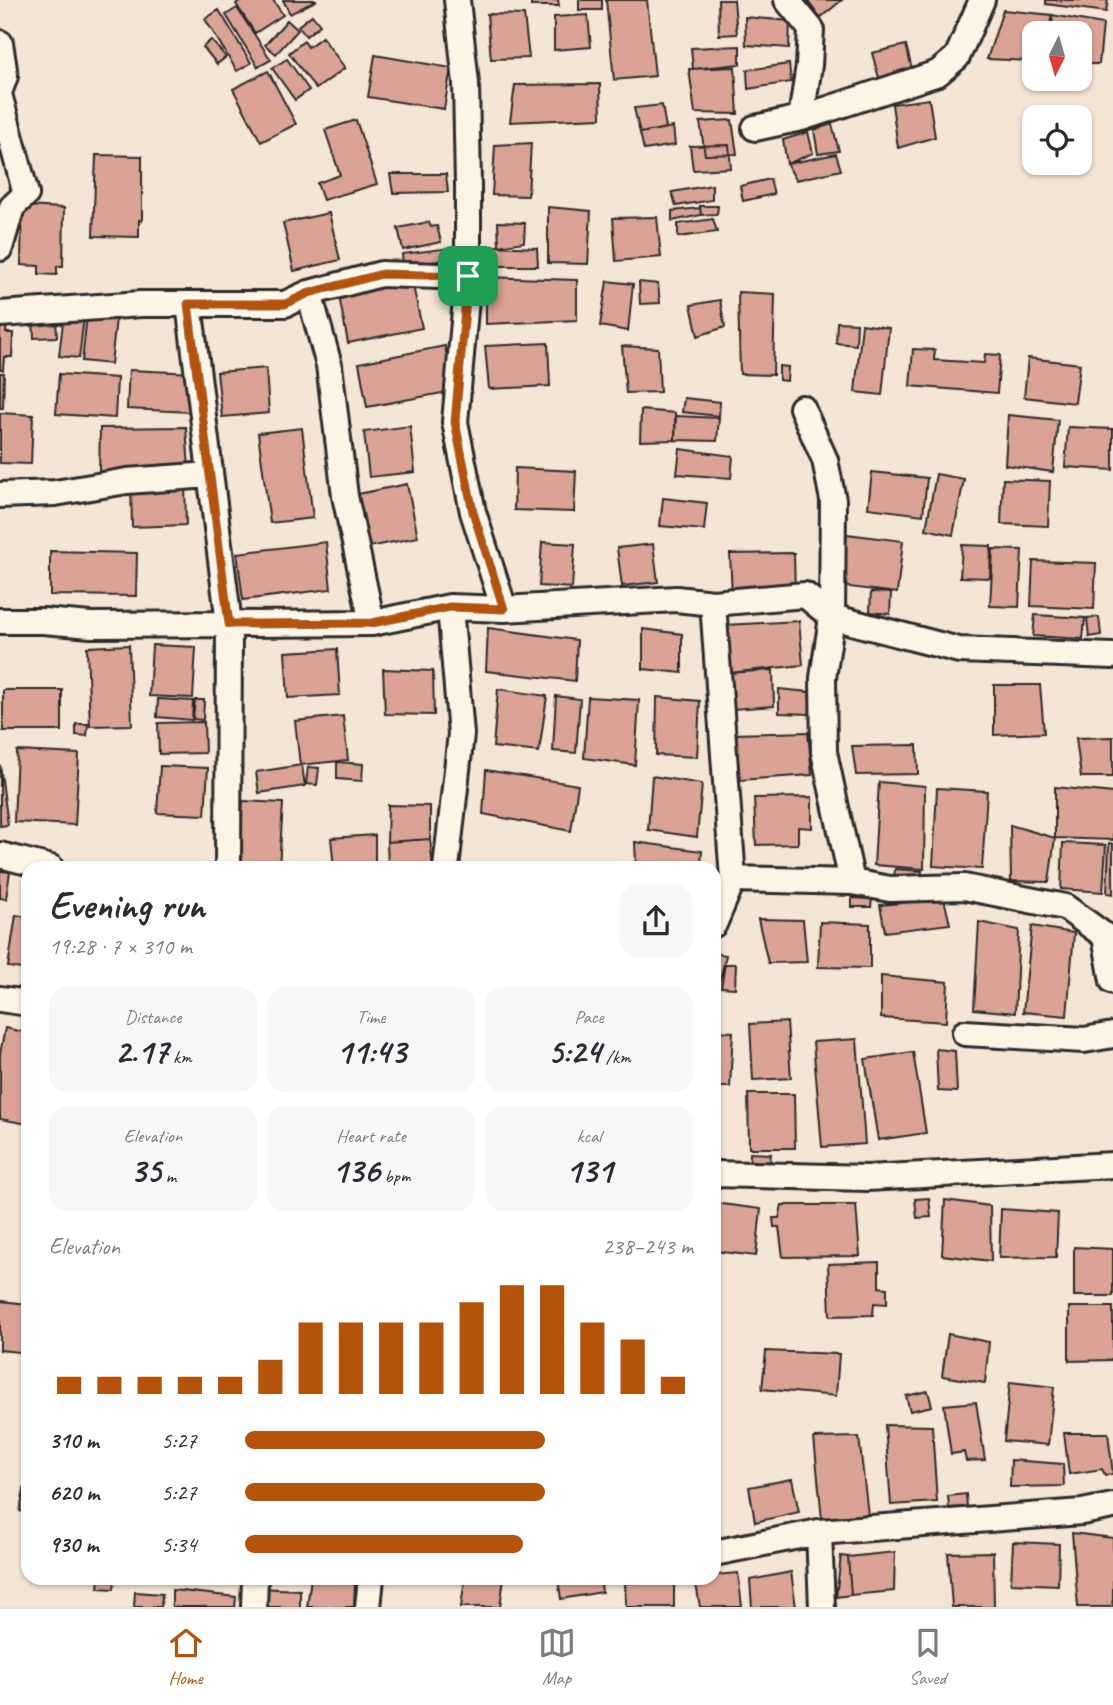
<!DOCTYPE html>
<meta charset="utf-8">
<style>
body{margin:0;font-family:Caveat,sans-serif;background:#f7f7f7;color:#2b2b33;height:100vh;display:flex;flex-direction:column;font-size:26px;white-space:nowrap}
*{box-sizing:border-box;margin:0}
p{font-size:23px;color:#7c7c81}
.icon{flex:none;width:38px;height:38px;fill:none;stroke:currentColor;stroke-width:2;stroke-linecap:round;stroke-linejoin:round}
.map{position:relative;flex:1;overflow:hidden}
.details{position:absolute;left:21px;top:861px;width:700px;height:724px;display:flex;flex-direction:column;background:#fff;border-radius:21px;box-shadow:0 2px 5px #0004}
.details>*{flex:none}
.needle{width:46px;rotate:185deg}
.controls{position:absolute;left:1022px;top:21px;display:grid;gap:14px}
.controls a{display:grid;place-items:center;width:70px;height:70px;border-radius:14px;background:#fff;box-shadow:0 2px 5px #0004;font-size:35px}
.pin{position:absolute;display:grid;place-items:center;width:60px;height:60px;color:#fff;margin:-30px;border-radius:14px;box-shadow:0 4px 10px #0006}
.round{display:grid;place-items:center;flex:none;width:74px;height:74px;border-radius:21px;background:#f7f7f7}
.head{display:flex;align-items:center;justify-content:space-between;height:119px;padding:0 28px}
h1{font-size:38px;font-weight:800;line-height:52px}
.stats{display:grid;grid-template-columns:repeat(3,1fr);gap:10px;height:119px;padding:7px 28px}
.stats div{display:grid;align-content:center;border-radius:18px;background:#f7f7f7;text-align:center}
.stats b{font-size:35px;font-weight:800}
.stats small{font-size:19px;font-weight:400}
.stats p{font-size:19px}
.chart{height:196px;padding:14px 28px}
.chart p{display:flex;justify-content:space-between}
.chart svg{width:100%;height:126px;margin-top:7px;stroke:#b45309;stroke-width:6}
ul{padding:0 28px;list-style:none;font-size:23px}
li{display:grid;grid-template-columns:112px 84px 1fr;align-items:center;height:52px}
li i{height:18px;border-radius:9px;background:#b45309}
.menu{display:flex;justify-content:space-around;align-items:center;height:98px;border-top:2px solid #e1e1e2;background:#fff;font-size:19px;color:#7c7c81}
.menu a{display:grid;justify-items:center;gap:4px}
.menu .current{color:#b45309}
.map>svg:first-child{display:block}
.building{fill:#dba395;stroke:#2b2b2b;stroke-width:2}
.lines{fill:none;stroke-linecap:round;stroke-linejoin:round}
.street-casing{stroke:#2b2b2b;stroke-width:30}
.street{stroke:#fcf5e5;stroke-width:24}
.route-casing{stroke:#fff;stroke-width:14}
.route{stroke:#b45309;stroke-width:9}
</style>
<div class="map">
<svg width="1113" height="1607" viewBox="0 0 1113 1607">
<rect width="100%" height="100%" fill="#f5e5d5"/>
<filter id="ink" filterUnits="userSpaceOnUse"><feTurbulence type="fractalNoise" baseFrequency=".0143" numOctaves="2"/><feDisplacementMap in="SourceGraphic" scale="14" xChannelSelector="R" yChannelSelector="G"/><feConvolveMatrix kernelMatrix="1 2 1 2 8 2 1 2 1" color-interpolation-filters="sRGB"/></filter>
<g filter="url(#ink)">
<path class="building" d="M 241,0 L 273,0 L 283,15 L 255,33 L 236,4 Z
M 283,0 L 317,0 L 290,14 Z
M 531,0 L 558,0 L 559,6 L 531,6 Z
M 579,0 L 602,0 L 602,10 L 579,10 Z
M 606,0 L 647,0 L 655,76 L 614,80 Z
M 718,0 L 734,0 L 737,34 L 719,35 Z
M 807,0 L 842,0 L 820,18 Z
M 1046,0 L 1108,0 L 1106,12 L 1046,4 Z
M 237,8 L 271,60 L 258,67 L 226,15 Z
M 219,10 L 251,63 L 237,71 L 205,19 Z
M 1003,10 L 1052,15 L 1048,33 L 1034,33 L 1034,61 L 987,59 Z
M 487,14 L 524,15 L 529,58 L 491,59 Z
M 312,15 L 320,25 L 306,36 L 298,26 Z
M 588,15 L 591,47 L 554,50 L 554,17 Z
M 1052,15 L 1103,24 L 1099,64 L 1080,64 L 1080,33 L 1053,33 Z
M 745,17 L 790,21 L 789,48 L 746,45 Z
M 287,20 L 298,30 L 276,54 L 265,45 Z
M 322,37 L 345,68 L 316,89 L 289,53 L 304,41 L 308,47 Z
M 211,40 L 226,57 L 217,64 L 203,47 Z
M 906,45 L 912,69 L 879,78 L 872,53 Z
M 740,46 L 740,64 L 693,69 L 691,48 Z
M 375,55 L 451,68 L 444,109 L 368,97 Z
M 287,59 L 309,90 L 295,100 L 272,68 Z
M 789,64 L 791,82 L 748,89 L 747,70 Z
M 735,67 L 738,114 L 695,113 L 689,69 Z
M 268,71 L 296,124 L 261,142 L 233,89 Z
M 600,84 L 601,118 L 510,122 L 515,85 Z
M 929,99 L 935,137 L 898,148 L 892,104 Z
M 662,105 L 666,128 L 640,133 L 634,108 Z
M 356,120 L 377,184 L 323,200 L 317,183 L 340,175 L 325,130 Z
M 732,120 L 737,154 L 705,155 L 700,122 Z
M 832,124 L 839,151 L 818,154 L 814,130 Z
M 673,127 L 675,145 L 644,150 L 640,133 Z
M 808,132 L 813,153 L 787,164 L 783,140 Z
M 531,143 L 528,196 L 492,195 L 495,145 Z
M 729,145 L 731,168 L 693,170 L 690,146 Z
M 836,154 L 841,170 L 796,180 L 787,164 Z
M 96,155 L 142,156 L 142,221 L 139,220 L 139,237 L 93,236 Z
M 390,174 L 446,174 L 448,192 L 393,193 Z
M 770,179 L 774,194 L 743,201 L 740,186 Z
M 712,185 L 712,200 L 676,206 L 672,192 Z
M 22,206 L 64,208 L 63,266 L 57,266 L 57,275 L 39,274 L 39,266 L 21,265 Z
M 700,206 L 718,206 L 717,214 L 701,215 Z
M 548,207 L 591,211 L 588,264 L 548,263 Z
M 700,208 L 701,215 L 672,221 L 672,211 Z
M 329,213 L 340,260 L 294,271 L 283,223 Z
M 657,217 L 661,257 L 616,261 L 613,218 Z
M 713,219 L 717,232 L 678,237 L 678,224 Z
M 429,222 L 431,227 L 437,226 L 441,242 L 403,250 L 398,228 Z
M 498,222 L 525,223 L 524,242 L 499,246 Z
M 493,246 L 537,248 L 538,266 L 495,266 Z
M 450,248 L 452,259 L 403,266 L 402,254 Z
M 486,277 L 577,280 L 577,320 L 486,324 Z
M 412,281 L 422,328 L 348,343 L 339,296 Z
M 607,281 L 633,284 L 628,331 L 600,326 Z
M 639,282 L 658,284 L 660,303 L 640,304 Z
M 738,292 L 775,294 L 773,375 L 740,374 Z
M 720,300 L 725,327 L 698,336 L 691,305 Z
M 64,314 L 84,317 L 79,358 L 59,356 Z
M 87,315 L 116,318 L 111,364 L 82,361 Z
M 56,317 L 57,337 L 34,338 L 33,318 Z
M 0,321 L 7,321 L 6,333 L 13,333 L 12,357 L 4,357 L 3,370 L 0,370 Z
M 837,322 L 857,323 L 856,345 L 836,343 Z
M 862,324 L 889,328 L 882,395 L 855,392 Z
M 548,343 L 550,386 L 489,389 L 485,346 Z
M 445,346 L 453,391 L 367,407 L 359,363 Z
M 622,346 L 658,348 L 660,392 L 626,393 Z
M 913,349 L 935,350 L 934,360 L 984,363 L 985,354 L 1000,355 L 997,393 L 910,386 Z
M 1028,358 L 1080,364 L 1075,403 L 1024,397 Z
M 779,366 L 788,367 L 787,381 L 779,380 Z
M 266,368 L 269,413 L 222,417 L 217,372 Z
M 129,370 L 194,373 L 192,412 L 127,409 Z
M 0,373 L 4,373 L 3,408 L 0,408 Z
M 59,374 L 117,378 L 115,418 L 56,414 Z
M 684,398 L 720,402 L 719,416 L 682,412 Z
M 641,410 L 675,413 L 675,440 L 640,441 Z
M 0,413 L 33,415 L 31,464 L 0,463 Z
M 1008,415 L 1058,420 L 1053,472 L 1005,465 Z
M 676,416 L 719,418 L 717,441 L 675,440 Z
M 410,426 L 415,472 L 369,477 L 364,432 Z
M 186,427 L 189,469 L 99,473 L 100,428 Z
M 1068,427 L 1113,429 L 1113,470 L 1065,467 Z
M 302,428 L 313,518 L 270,523 L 258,433 Z
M 680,449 L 733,456 L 731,478 L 677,474 Z
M 515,468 L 576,471 L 574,512 L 514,510 Z
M 872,472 L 927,478 L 923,515 L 868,508 Z
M 936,474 L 964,479 L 953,535 L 926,529 Z
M 1003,479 L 1050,481 L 1048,526 L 1001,524 Z
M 185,483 L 186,525 L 132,527 L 131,485 Z
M 407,484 L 418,537 L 369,547 L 358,494 Z
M 663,498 L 707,503 L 704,530 L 660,526 Z
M 847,534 L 903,541 L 897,593 L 841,586 Z
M 326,542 L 331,589 L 243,600 L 237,553 Z
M 542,542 L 575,544 L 572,588 L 539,586 Z
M 653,544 L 658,582 L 622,586 L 617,548 Z
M 962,545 L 991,546 L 990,578 L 960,577 Z
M 993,549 L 1022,550 L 1019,607 L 990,606 Z
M 50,551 L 137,553 L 136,596 L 50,595 Z
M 794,553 L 795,592 L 732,594 L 730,554 Z
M 1033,561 L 1096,563 L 1094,609 L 1031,606 Z
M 871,592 L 891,593 L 890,614 L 870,612 Z
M 1035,615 L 1085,618 L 1083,639 L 1033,636 Z
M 1099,617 L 1101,635 L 1089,637 L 1087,618 Z
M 799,621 L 803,665 L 729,673 L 725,625 Z
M 488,628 L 577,640 L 575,681 L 486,671 Z
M 643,629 L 682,634 L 682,673 L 643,669 Z
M 129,645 L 132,725 L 90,726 L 87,647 Z
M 152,645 L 196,647 L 193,698 L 149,696 Z
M 337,649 L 340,695 L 288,698 L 285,652 Z
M 383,669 L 433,671 L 434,715 L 385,714 Z
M 773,670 L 774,706 L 732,709 L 729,673 Z
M 994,685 L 1040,685 L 1044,733 L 994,735 Z
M 498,689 L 547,696 L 539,752 L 493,747 Z
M 779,689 L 809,692 L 811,714 L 779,713 Z
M 3,690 L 62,690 L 62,731 L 3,731 Z
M 556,696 L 580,699 L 576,753 L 553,751 Z
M 588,697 L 639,700 L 635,765 L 584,758 Z
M 657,697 L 700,701 L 697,757 L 656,755 Z
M 158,699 L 193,701 L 192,720 L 157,717 Z
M 195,700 L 204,700 L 203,720 L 193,719 Z
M 343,716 L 348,760 L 300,765 L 295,721 Z
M 204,722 L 205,753 L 159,754 L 158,723 Z
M 76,724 L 88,724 L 87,736 L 76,735 Z
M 808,732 L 812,775 L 740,780 L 733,734 Z
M 1113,737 L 1113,777 L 1081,777 L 1076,738 Z
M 917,745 L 918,774 L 856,775 L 852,746 Z
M 17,751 L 79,754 L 75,825 L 14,822 Z
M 337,762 L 363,764 L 362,781 L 337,779 Z
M 0,765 L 8,825 L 0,826 Z
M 302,765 L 305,786 L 259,793 L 256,772 Z
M 160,766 L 208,768 L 205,815 L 157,813 Z
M 308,767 L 319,768 L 317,785 L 306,784 Z
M 486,770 L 578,785 L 571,831 L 483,814 Z
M 652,776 L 702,784 L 697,837 L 648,830 Z
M 879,782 L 925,786 L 924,869 L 874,865 Z
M 1055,787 L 1113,793 L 1113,840 L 1055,838 Z
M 937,788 L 987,791 L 982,869 L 933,866 Z
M 812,797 L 812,828 L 798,827 L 798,844 L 756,845 L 754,798 Z
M 243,801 L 283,803 L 279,868 L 238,868 Z
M 388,805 L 430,806 L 430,839 L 387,842 Z
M 1010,825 L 1055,838 L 1049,882 L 1011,881 Z
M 375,835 L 375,868 L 334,868 L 331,838 Z
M 430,839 L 433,868 L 388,868 L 387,842 Z
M 635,842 L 702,851 L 701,868 L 636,866 Z
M 1063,843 L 1106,845 L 1103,892 L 1061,889 Z
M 1109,843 L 1113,844 L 1113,894 L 1107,893 Z
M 602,862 L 636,866 L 656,868 L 601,868 Z
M 895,869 L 922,871 L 921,880 L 894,878 Z
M 0,871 L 10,872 L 6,899 L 0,898 Z
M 852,898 L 872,899 L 871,907 L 852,907 Z
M 944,899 L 950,924 L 885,932 L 880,905 Z
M 16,915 L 28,917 L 28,970 L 8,967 Z
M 758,919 L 803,920 L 807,962 L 768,963 Z
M 820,922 L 870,924 L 870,968 L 818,967 Z
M 979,922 L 1019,930 L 1015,1013 L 974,1009 Z
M 1032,926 L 1074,933 L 1067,1016 L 1023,1012 Z
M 714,953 L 726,955 L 717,991 L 714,990 Z
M 725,964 L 736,964 L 735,988 L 721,987 Z
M 881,976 L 948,982 L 946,1022 L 881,1018 Z
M 787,1022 L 791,1078 L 753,1080 L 750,1024 Z
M 5,1028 L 28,1033 L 28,1124 L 0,1119 L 0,1054 Z
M 714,1031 L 733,1032 L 730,1087 L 714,1087 Z
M 857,1039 L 865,1144 L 822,1147 L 813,1042 Z
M 936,1049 L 955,1051 L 957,1092 L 938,1091 Z
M 913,1052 L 926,1133 L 878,1140 L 865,1059 Z
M 748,1094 L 794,1094 L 795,1148 L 749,1148 Z
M 750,1153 L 771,1154 L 769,1168 L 749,1166 Z
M 929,1198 L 931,1217 L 917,1218 L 915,1199 Z
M 945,1200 L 990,1206 L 991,1261 L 942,1255 Z
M 714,1203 L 761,1209 L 756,1256 L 714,1251 Z
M 782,1205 L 856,1205 L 860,1256 L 783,1257 L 779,1227 L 774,1227 L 773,1218 L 779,1218 Z
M 1001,1209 L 1058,1213 L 1056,1257 L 999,1258 Z
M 1074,1247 L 1113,1249 L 1113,1296 L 1074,1296 Z
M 879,1262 L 879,1287 L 887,1288 L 887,1304 L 874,1303 L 873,1315 L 830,1316 L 828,1264 Z
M 0,1301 L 28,1304 L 28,1353 L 0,1350 Z
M 1069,1307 L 1113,1307 L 1113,1360 L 1069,1361 Z
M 948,1334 L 989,1342 L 985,1383 L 942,1376 Z
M 766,1351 L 839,1354 L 836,1396 L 762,1389 Z
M 1010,1382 L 1054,1387 L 1048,1445 L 1004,1441 Z
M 928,1391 L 932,1406 L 910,1411 L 906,1396 Z
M 976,1402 L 985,1460 L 966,1461 L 964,1452 L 951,1454 L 944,1405 Z
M 885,1425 L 932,1426 L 937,1502 L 891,1505 Z
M 1064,1433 L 1108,1433 L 1113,1474 L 1105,1475 L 1102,1469 L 1069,1474 Z
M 859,1437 L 868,1515 L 822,1519 L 814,1438 Z
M 1011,1460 L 1063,1464 L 1064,1486 L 1010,1487 Z
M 28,1470 L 28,1513 L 20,1511 Z
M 792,1479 L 799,1512 L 755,1522 L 749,1487 Z
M 966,1494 L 967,1507 L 949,1508 L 948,1496 Z
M 1072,1533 L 1113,1538 L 1113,1607 L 1078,1607 Z
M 1013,1542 L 1059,1544 L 1058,1585 L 1011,1583 Z
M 895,1552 L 894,1591 L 851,1595 L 848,1557 Z
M 993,1552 L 994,1607 L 952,1607 L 948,1553 Z
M 841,1556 L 848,1557 L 851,1595 L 836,1597 Z
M 791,1572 L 796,1607 L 752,1607 L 750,1580 Z
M 738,1573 L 742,1607 L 700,1607 L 695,1578 L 714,1578 L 714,1575 Z
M 99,1578 L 115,1578 L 114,1589 L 98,1588 Z
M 311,1578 L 355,1584 L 354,1607 L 307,1607 Z
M 465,1578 L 504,1578 L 500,1607 L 461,1607 Z
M 600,1578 L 602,1592 L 561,1599 L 558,1579 Z
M 625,1582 L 674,1584 L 674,1607 L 626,1607 Z
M 258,1588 L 300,1590 L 300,1607 L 257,1607 Z
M 172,1590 L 236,1597 L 235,1607 L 172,1607 Z
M 135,1592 L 162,1594 L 161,1607 L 134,1607 Z"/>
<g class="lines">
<g class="street-casing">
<path id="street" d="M 457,0 L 466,83 L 468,186 L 468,277 L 455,422 L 473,512 L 504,609
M 787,0 L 811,29 L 809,65 L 801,118
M 0,43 L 5,76 L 0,90
M 0,98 L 26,194 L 12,207 L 0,248
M 755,128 L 801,118 L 938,73 L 957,57 L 982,0
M 309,293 L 381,274 L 468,277
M 189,304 L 229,624 L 228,868
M 0,314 L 141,304 L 285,304 L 309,293 L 329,365 L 345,496 L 372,623
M 802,408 L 825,460 L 833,500 L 832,617 L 823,678 L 824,752 L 852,882
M 0,495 L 55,493 L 127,481 L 210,475
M 713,603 L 733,879 L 714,924
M 0,621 L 43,621 L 91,625 L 372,623 L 450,607 L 504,609 L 676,599 L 713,603 L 805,595 L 832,617 L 959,650 L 1113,656
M 0,855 L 51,868
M 446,868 L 461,734 L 450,607
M 733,879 L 852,882 L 890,889 L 964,887 L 1065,907 L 1105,936 L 1113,981
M 0,999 L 28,1003
M 965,1033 L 1084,1040 L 1113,1035
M 714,1174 L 867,1178 L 1113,1165
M 819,1532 L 822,1607
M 714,1553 L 819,1532 L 1082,1512 L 1113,1506
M 254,1607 L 255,1578
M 368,1607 L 371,1578"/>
</g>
<use href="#street" class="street"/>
</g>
</g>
<g class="lines" filter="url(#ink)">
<g class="route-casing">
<path id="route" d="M 382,274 L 468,276 L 455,422 L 473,512 L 504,609 L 450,607 L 372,623 L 229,624 L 188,304 L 285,304 L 309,293 Z"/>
</g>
<use href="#route" class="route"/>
</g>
</svg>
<div class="controls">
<a><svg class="needle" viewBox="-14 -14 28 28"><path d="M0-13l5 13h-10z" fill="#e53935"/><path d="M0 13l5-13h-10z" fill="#7c7c81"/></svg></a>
<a><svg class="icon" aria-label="locate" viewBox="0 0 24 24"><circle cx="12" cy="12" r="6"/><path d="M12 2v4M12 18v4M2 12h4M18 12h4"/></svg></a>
</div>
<div class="pin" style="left:468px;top:276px;background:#1e9e55"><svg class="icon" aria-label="arrive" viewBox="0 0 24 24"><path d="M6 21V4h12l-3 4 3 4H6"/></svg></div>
<section class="details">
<div class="head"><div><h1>Evening run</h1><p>19:28 · 7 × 310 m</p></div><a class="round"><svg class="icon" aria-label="share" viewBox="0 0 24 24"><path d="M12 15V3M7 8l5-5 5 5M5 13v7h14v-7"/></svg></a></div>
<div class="stats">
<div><p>Distance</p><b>2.17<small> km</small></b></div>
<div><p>Time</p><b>11:43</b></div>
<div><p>Pace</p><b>5:24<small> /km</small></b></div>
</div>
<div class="stats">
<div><p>Elevation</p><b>35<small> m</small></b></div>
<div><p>Heart rate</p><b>136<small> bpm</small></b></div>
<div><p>kcal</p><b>131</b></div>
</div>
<div class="chart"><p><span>Elevation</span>238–243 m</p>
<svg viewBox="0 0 160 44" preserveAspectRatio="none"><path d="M5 44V38M15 44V38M25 44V38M35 44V38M45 44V38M55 44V32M65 44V19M75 44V19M85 44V19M95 44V19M105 44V12M115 44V6M125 44V6M135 44V19M145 44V25M155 44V38"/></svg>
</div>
<ul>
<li><b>310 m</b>5:27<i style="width:67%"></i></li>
<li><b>620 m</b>5:27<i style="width:67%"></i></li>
<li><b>930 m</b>5:34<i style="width:62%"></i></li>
</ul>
</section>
</div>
<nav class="menu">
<a class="current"><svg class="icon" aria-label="home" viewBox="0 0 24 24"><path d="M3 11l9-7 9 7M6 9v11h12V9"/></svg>Home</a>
<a><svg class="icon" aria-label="map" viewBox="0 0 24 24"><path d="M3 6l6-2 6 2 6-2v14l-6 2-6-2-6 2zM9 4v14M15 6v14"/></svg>Map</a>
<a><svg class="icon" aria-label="saved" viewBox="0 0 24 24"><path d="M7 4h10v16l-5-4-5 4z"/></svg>Saved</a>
</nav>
